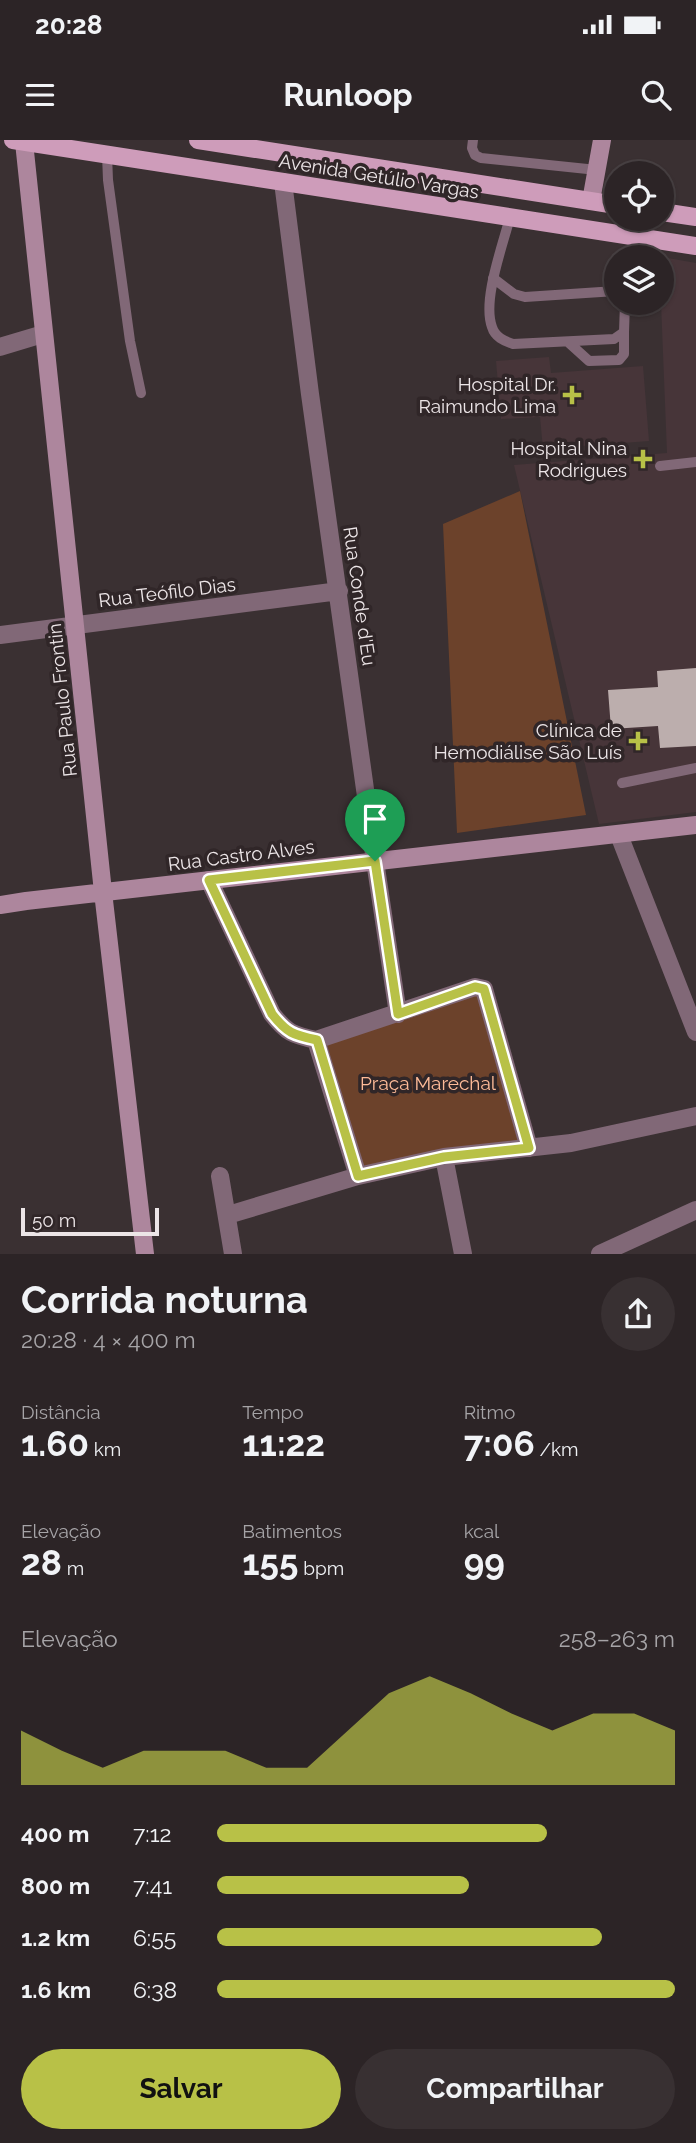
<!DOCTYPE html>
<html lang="pt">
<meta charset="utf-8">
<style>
body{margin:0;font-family:Raleway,sans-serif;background:#383032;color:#f1f3f6;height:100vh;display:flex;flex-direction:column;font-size:26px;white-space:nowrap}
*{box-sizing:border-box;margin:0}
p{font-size:23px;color:#a6a4a7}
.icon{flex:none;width:38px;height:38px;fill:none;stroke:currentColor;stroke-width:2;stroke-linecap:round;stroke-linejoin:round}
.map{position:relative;height:1114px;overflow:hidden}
.drawer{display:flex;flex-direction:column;background:#2c2426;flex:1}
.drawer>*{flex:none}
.tools{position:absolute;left:604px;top:21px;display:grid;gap:14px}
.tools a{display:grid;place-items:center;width:70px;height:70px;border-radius:50%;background:#2c2426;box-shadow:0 2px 5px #0004,0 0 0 2px #484143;font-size:35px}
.scale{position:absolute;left:21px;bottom:18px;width:138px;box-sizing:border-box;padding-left:7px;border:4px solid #ece5e7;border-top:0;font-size:19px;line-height:24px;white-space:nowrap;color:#ece5e7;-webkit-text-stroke:5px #302628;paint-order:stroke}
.pin{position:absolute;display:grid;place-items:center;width:60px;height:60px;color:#fff;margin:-72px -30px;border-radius:50% 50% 50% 0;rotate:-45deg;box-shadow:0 0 7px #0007}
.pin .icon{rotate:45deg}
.round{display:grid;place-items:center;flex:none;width:74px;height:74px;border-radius:37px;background:#383032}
.summary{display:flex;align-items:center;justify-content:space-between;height:119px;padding:0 21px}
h1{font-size:38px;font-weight:700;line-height:52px}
.stats{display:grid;grid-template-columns:repeat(3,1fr);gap:10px;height:119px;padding:7px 21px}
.stats div{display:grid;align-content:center}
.stats b{font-size:35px;font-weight:700}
.stats small{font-size:19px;font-weight:400}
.stats p{font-size:19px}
.chart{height:196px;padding:14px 21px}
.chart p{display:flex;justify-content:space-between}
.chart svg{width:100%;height:126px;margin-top:7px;fill:#b8c147;opacity:.7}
.button{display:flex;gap:14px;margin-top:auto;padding:14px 21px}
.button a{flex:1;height:80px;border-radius:42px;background:#b8c147;color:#111;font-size:28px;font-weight:700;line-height:80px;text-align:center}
.button a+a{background:#383032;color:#f1f3f6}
ul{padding:0 21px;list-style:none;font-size:23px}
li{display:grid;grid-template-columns:112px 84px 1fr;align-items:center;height:52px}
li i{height:18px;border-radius:9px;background:#b8c147}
.status{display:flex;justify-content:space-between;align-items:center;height:49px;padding:0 35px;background:#2c2426;direction:ltr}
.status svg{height:19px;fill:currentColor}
header{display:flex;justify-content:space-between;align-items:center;height:91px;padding:0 21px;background:#2c2426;font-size:32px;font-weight:700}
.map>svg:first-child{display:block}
.built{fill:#473539}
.green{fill:#6c422b}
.building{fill:#bcaead}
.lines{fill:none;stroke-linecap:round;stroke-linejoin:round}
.lane{stroke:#816877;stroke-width:10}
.street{stroke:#816877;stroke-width:18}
.secondary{stroke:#ad869d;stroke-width:18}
.primary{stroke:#ce9cba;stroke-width:18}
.route-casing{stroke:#fff;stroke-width:14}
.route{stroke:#b8c147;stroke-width:9}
.poi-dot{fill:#b8c147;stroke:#302628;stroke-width:2.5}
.labels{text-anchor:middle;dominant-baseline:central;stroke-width:7;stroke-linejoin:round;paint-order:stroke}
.street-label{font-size:19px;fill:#ece5e7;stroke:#302628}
.poi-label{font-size:19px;fill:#ece5e7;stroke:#302628;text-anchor:end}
.park-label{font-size:19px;fill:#febb98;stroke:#302628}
</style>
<div class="status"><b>20:28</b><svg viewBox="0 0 49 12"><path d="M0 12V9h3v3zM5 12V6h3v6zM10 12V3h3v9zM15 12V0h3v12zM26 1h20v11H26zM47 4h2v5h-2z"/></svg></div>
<header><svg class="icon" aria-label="menu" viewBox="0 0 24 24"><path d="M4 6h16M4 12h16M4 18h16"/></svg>Runloop<svg class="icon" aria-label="search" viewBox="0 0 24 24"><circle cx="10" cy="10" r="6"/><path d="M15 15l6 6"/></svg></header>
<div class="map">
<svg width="696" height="1114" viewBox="0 0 696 1114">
<rect width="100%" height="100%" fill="#3a3032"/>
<path class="built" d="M 662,117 L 696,123 L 696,672 L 599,684 L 514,325 L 667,313 L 661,163 Z
M 549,217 L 551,233 L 643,226 L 649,301 L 543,309 L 540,277 L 501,279 L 496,221 Z"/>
<path class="green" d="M 520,351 L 586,675 L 457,693 L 443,384 Z
M 479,853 L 523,1000 L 363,1029 L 326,902 Z"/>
<path class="building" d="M 696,528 L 696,606 L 660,608 L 658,586 L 611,589 L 608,550 L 658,547 L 657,531 Z"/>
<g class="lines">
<path class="lane" d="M 473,0 L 472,8 L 475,15 L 481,18 L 597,30
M 107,15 L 108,40 L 130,201 L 141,253
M 510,77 C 503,105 482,160 492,187 C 495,197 504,201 513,204 L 614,199 L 624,192 L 625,163
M 493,138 L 514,154 L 525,157 L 616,151
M 568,202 L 589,221 L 619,220 L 624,214 L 624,192
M 660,326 L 696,322
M 622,643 L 696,628"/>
<path class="street" d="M 283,42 L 310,254 L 375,721 L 398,874
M 0,207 L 43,194
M 0,495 L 339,451
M 619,695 L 696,892
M 209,740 L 272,874 C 287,893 293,895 316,900 L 475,847 L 484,849 L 529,1008
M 316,900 L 358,1036
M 444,1017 L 463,1114
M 220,1036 L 233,1114
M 228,1075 L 358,1036 L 444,1017 L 571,1003 L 696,976
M 600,1114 L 696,1070"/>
<path class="secondary" d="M 24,2 L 103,752 L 145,1114
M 591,61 L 602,0
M 0,765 L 26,761 L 696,685"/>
<path class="primary" d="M 13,0 L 696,106
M 198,0 L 616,65
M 662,72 L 696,77"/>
</g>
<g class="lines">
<g class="route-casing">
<path id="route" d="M 375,721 L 398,874 L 475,847 L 484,849 L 529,1008 L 444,1017 L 358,1036 L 317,900 C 293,895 287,893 272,874 L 209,740 Z"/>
</g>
<use href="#route" class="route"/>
</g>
<g class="poi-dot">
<path d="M568.5 244.5h7v7h7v7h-7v7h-7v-7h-7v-7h7z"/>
<path d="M639.5 308.5h7v7h7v7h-7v7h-7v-7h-7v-7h7z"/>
<path d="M634.5 590.5h7v7h7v7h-7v7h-7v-7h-7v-7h7z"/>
</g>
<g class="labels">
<g class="street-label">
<text transform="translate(379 36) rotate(9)">Avenida Getúlio Vargas</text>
<text transform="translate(167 452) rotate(-7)">Rua Teófilo Dias</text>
<text transform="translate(360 456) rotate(82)">Rua Conde d'Eu</text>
<text transform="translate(62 560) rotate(-96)">Rua Paulo Frontin</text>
<text transform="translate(241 715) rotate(-7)">Rua Castro Alves</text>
</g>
<g class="poi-label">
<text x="556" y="244">Hospital Dr.<tspan x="556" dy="22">Raimundo Lima</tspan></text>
<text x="627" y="308">Hospital Nina<tspan x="627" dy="22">Rodrigues</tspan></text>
<text x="622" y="590">Clínica de<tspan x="622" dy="22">Hemodiálise São Luís</tspan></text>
</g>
<g class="park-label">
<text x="428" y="943">Praça Marechal</text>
</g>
</g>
</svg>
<div class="tools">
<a><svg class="icon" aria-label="locate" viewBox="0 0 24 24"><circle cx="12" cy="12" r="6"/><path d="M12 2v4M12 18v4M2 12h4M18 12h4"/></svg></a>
<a><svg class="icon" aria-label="layers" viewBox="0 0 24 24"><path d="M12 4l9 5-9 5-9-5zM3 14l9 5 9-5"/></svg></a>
</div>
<div class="scale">50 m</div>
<div class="pin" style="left:375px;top:721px;background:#1e9e55"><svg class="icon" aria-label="arrive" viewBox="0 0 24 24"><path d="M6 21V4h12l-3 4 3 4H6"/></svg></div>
</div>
<section class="drawer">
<div class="summary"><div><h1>Corrida noturna</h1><p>20:28 · 4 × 400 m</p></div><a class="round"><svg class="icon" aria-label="share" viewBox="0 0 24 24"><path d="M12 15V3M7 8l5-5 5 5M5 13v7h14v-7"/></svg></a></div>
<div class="stats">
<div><p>Distância</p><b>1.60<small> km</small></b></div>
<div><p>Tempo</p><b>11:22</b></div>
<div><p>Ritmo</p><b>7:06<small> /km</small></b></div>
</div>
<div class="stats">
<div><p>Elevação</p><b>28<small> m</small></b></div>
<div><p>Batimentos</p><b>155<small> bpm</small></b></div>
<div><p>kcal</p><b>99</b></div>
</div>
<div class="chart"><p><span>Elevação</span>258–263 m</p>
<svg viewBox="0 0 160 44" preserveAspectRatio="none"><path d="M0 44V25L10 32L20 38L30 32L40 32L50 32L60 38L70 38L80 25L90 12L100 6L110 12L120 19L130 25L140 19L150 19L160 25V44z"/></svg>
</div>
<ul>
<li><b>400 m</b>7:12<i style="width:72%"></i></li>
<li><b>800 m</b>7:41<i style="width:55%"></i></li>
<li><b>1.2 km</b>6:55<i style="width:84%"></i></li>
<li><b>1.6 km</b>6:38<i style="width:100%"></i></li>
</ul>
<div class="button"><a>Salvar</a><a>Compartilhar</a></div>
</section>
